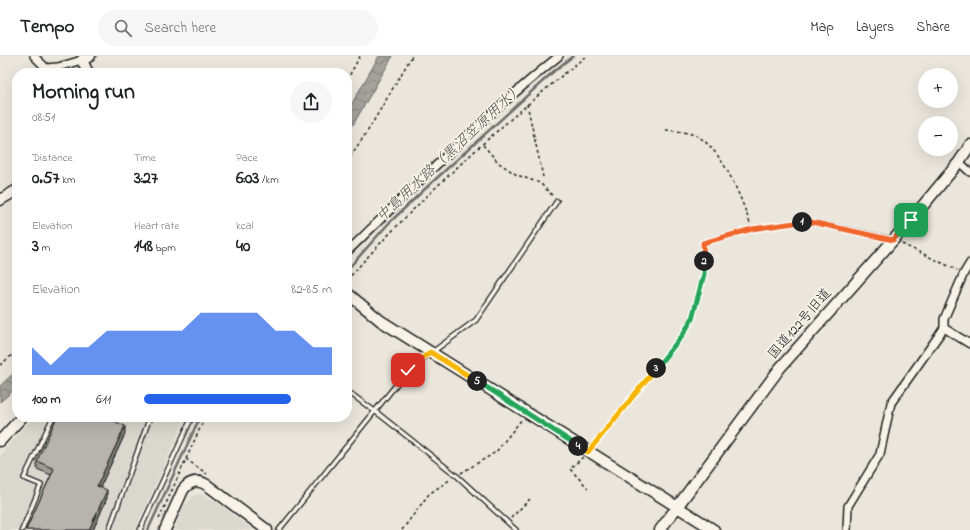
<!DOCTYPE html>
<meta charset="utf-8">
<style>
body{margin:0;font-family:"Indie Flower","Klee One",sans-serif;background:#f6f6f6;color:#202124;height:100vh;display:flex;flex-direction:column;font-size:15px;white-space:nowrap}
*{box-sizing:border-box;margin:0}
p{font-size:13px;color:#757577}
.icon{flex:none;width:22px;height:22px;fill:none;stroke:currentColor;stroke-width:2;stroke-linecap:round;stroke-linejoin:round}
.map{position:relative;flex:1;overflow:hidden}
.details{position:absolute;left:12px;top:12px;width:340px;height:354px;display:flex;flex-direction:column;background:#fff;border-radius:16px;box-shadow:0 4px 16px #0002}
.details>*{flex:none}
.fabs{position:absolute;left:918px;top:12px;display:grid;gap:8px}
.fabs a{display:grid;place-items:center;width:40px;height:40px;border-radius:50%;background:#fff;box-shadow:0 4px 16px #0002;font-size:20px}
.pin{position:absolute;display:grid;place-items:center;width:34px;height:34px;color:#fff;margin:-17px;border-radius:8px;box-shadow:0 2px 6px #0006}
.km{position:absolute;width:20px;height:20px;margin:-10px;border-radius:50%;background:#222;color:#fff;font-size:11px;line-height:20px;text-align:center}
.round{display:grid;place-items:center;flex:none;width:42px;height:42px;border-radius:21px;background:#f6f6f6}
.overview{display:flex;align-items:center;justify-content:space-between;height:68px;padding:0 20px}
h1{font-size:22px;font-weight:800;line-height:30px}
.metrics{display:grid;grid-template-columns:repeat(3,1fr);gap:6px;height:68px;padding:4px 20px}
.metrics div{display:grid;align-content:center}
.metrics b{font-size:17px;font-weight:800}
.metrics small{font-size:11px;font-weight:400}
.metrics p{font-size:11px}
.chart{height:112px;padding:8px 20px}
.chart p{display:flex;justify-content:space-between}
.chart svg{width:100%;height:72px;margin-top:4px;fill:#2563eb;opacity:.7}
ul{padding:0 20px;list-style:none;font-size:13px}
li{display:grid;grid-template-columns:64px 48px 1fr;align-items:center;height:30px}
li i{height:10px;border-radius:5px;background:#2563eb}
header{display:flex;align-items:center;gap:24px;box-sizing:border-box;height:56px;padding:0 20px;background:#fff;border-bottom:1px solid #e0e0e0}
header strong{font-size:19px}
nav{display:flex;gap:22px;margin-inline-start:auto;font-size:14px}
.search{width:280px;height:36px;background:#f6f6f6;display:flex;align-items:center;gap:10px;box-sizing:border-box;padding:0 14px;border-radius:22px;color:#757577;font-size:15px}
.map>svg:first-child{display:block}
.built{fill:#dad7ce}
.water{fill:url(#water-waves);stroke:#6d6c68}
.lines{fill:none;stroke-linecap:round;stroke-linejoin:round}
.stream{stroke:#6d6c68;stroke-width:2.5}
.lane-casing{stroke:#1c1c1c;stroke-width:6}
.street-casing{stroke:#1c1c1c;stroke-width:10}
.secondary-casing{stroke:#1c1c1c;stroke-width:13}
.path{stroke:#1c1c1c;stroke-width:1.5;stroke-dasharray:3 3;stroke-linecap:butt}
.lane{stroke:#f7f3e8;stroke-width:3.5}
.street{stroke:#f7f3e8;stroke-width:7}
.secondary{stroke:#f7f3e8;stroke-width:10}
.wall{fill:#9d9b94;stroke:#1c1c1c}
.shaded-wall{fill:#7f7e78;stroke:#1c1c1c}
.building{fill:#b6b4ac;stroke:#1c1c1c}
.split-1-casing{stroke:#fff;stroke-width:8}
.split-2-casing{stroke:#fff;stroke-width:8}
.split-3-casing{stroke:#fff;stroke-width:8}
.split-4-casing{stroke:#fff;stroke-width:8}
.split-5-casing{stroke:#fff;stroke-width:8}
.split-6-casing{stroke:#fff;stroke-width:8}
.split-1{stroke:#f0652b;stroke-width:5}
.split-2{stroke:#f0652b;stroke-width:5}
.split-3{stroke:#22a559;stroke-width:5}
.split-4{stroke:#f5b400;stroke-width:5}
.split-5{stroke:#22a559;stroke-width:5}
.split-6{stroke:#f5b400;stroke-width:5}
.labels{text-anchor:middle;dominant-baseline:central;stroke-width:3.5;stroke-linejoin:round;paint-order:stroke}
.street-label{font-size:14px;fill:#1c1c1c;stroke:#f7f3e8}
.water-label{font-size:15px;font-style:italic;fill:#52514e;stroke:#f7f3e8}
</style>
<header>
<strong>Tempo</strong>
<div class="search"><svg class="icon" aria-label="search" viewBox="0 0 24 24"><circle cx="10" cy="10" r="6"/><path d="M15 15l6 6"/></svg>Search here</div>
<nav><a>Map</a><a>Layers</a><a>Share</a></nav>
</header>
<div class="map">
<svg width="970" height="474" viewBox="0 0 970 474">
<defs>
<pattern id="water-waves" width="16" height="10" patternUnits="userSpaceOnUse"><rect width="16" height="10" fill="#a3a19a"/><path d="M0 5q4-4 8 0t8 0" fill="none" stroke="#84827d"/></pattern>
</defs>
<rect width="100%" height="100%" fill="#eae6dc"/>
<filter id="ink" filterUnits="userSpaceOnUse"><feTurbulence type="fractalNoise" baseFrequency=".025" numOctaves="2"/><feDisplacementMap in="SourceGraphic" scale="8" xChannelSelector="R" yChannelSelector="G"/><feConvolveMatrix kernelMatrix="1 2 1 2 8 2 1 2 1" color-interpolation-filters="sRGB"/></filter>
<g filter="url(#ink)">
<path class="built" d="M 34,361 L 186,361 L 135,474 L 0,474 L 0,400 L 11,386 Z
M 200,438 L 214,444 L 253,474 L 174,474 L 184,451 L 193,440 Z"/>
<path class="water" d="M 379,0 L 393,0 L 347,79 L 347,56 Z
M 17,314 L 17,331 L 0,346 L 0,330 Z"/>
<g class="lines">
<path class="stream" d="M 347,214 L 389,167 L 427,131 L 554,15 L 573,0
M 148,474 L 200,361"/>
<g class="lane-casing">
<path id="lane" d="M 807,165 L 892,183
M 347,335 L 380,359 L 457,420 L 516,474
M 22,474 L 41,429 L 24,422 L 53,361
M 109,474 L 150,361
M 140,474 L 192,361
M 279,474 L 408,314 L 476,264 L 557,145"/>
</g>
<g class="street-casing">
<path id="street" d="M 34,0 L 46,12 L 58,11 L 82,4
M 959,106 L 970,116
M 347,196 C 416,129 484,60 559,0
M 970,207 L 964,217 L 944,263 L 944,272 L 970,288
M 847,474 L 848,450 L 880,398 L 891,347 L 944,272"/>
</g>
<g class="secondary-casing">
<path id="secondary" d="M 88,17 L 82,4 L 90,0
M 0,144 L 17,134
M 347,237 L 381,265 L 714,474
M 0,385 L 22,361
M 165,474 L 183,434 C 190,425 197,423 207,429 L 267,474
M 660,474 L 780,312 L 911,164 L 959,106 L 970,89"/>
</g>
<path class="path" d="M 190,14 L 193,17
M 347,24 L 360,0
M 527,48 L 543,121
M 666,74 C 676,75 690,76 699,81 C 725,98 742,144 752,173
M 483,89 L 499,107 L 517,119 L 540,127 L 553,140
M 347,105 L 367,76 L 412,0
M 902,188 L 957,214
M 347,224 C 419,142 501,69 586,0
M 0,309 L 17,295
M 593,389 L 682,279 L 692,263 L 704,218 L 703,187 L 752,173 L 801,166
M 583,401 L 570,413 L 588,432
M 186,403 L 207,418
M 461,417 L 496,396 L 522,363
M 511,462 L 530,443
M 159,463 L 205,361
M 402,474 L 429,438 L 451,423"/>
<use href="#lane" class="lane"/>
<use href="#street" class="street"/>
<use href="#secondary" class="secondary"/>
</g>
<path class="wall" d="M 125,378 L 100,431 L 107,442 L 93,474 L 26,474 L 51,419 L 37,413 L 37,405 Z"/>
<path class="shaded-wall" d="M 125,370 L 125,378 L 97,438 L 97,430 Z
M 107,434 L 107,442 L 93,474 L 89,474 Z"/>
<path class="building" d="M 57,361 L 105,361 L 125,370 L 97,430 L 107,434 L 89,474 L 26,474 L 54,413 L 37,405 Z"/>
</g>
<g class="lines" filter="url(#ink)">
<g class="split-1-casing">
<path id="split-1" d="M 802,166 L 807,165 L 893,184 L 911,164"/>
</g>
<g class="split-2-casing">
<path id="split-2" d="M 704,205 L 703,187 L 752,173 L 802,166"/>
</g>
<g class="split-3-casing">
<path id="split-3" d="M 656,312 L 682,280 L 692,263 L 704,218 L 704,205"/>
</g>
<g class="split-4-casing">
<path id="split-4" d="M 578,390 L 588,396 L 656,312"/>
</g>
<g class="split-5-casing">
<path id="split-5" d="M 477,325 L 578,390"/>
</g>
<g class="split-6-casing">
<path id="split-6" d="M 408,314 L 430,296 L 477,325"/>
</g>
<use href="#split-1" class="split-1"/>
<use href="#split-2" class="split-2"/>
<use href="#split-3" class="split-3"/>
<use href="#split-4" class="split-4"/>
<use href="#split-5" class="split-5"/>
<use href="#split-6" class="split-6"/>
</g>
<g class="labels">
<g class="street-label">
<text transform="translate(800 268) rotate(-49)">国道122号旧道</text>
</g>
<g class="water-label">
<text transform="translate(450 97) rotate(-43)">中島用水路（黒沼笠原用水）</text>
</g>
</g>
</svg>
<div class="fabs">
<a>+</a>
<a>−</a>
</div>
<div class="pin" style="left:911px;top:164px;background:#1e9e55"><svg class="icon" aria-label="arrive" viewBox="0 0 24 24"><path d="M6 21V4h12l-3 4 3 4H6"/></svg></div>
<div class="pin" style="left:408px;top:314px;background:#d93025"><svg class="icon" aria-label="check" viewBox="0 0 24 24"><path d="M5 12l5 5 9-10"/></svg></div>
<b class="km" style="left:802px;top:166px">1</b>
<b class="km" style="left:704px;top:205px">2</b>
<b class="km" style="left:656px;top:312px">3</b>
<b class="km" style="left:578px;top:390px">4</b>
<b class="km" style="left:477px;top:325px">5</b>
<section class="details">
<div class="overview"><div><h1>Morning run</h1><p>08:51</p></div><a class="round"><svg class="icon" aria-label="share" viewBox="0 0 24 24"><path d="M12 15V3M7 8l5-5 5 5M5 13v7h14v-7"/></svg></a></div>
<div class="metrics">
<div><p>Distance</p><b>0.57<small> km</small></b></div>
<div><p>Time</p><b>3:27</b></div>
<div><p>Pace</p><b>6:03<small> /km</small></b></div>
</div>
<div class="metrics">
<div><p>Elevation</p><b>3<small> m</small></b></div>
<div><p>Heart rate</p><b>148<small> bpm</small></b></div>
<div><p>kcal</p><b>40</b></div>
</div>
<div class="chart"><p><span>Elevation</span>82–85 m</p>
<svg viewBox="0 0 160 44" preserveAspectRatio="none"><path d="M0 44V27L10 38L20 27L30 27L40 17L50 17L60 17L70 17L80 17L90 6L100 6L110 6L120 6L130 17L140 17L150 27L160 27V44z"/></svg>
</div>
<ul>
<li><b>100 m</b>6:11<i style="width:78%"></i></li>
</ul>
</section>
</div>
